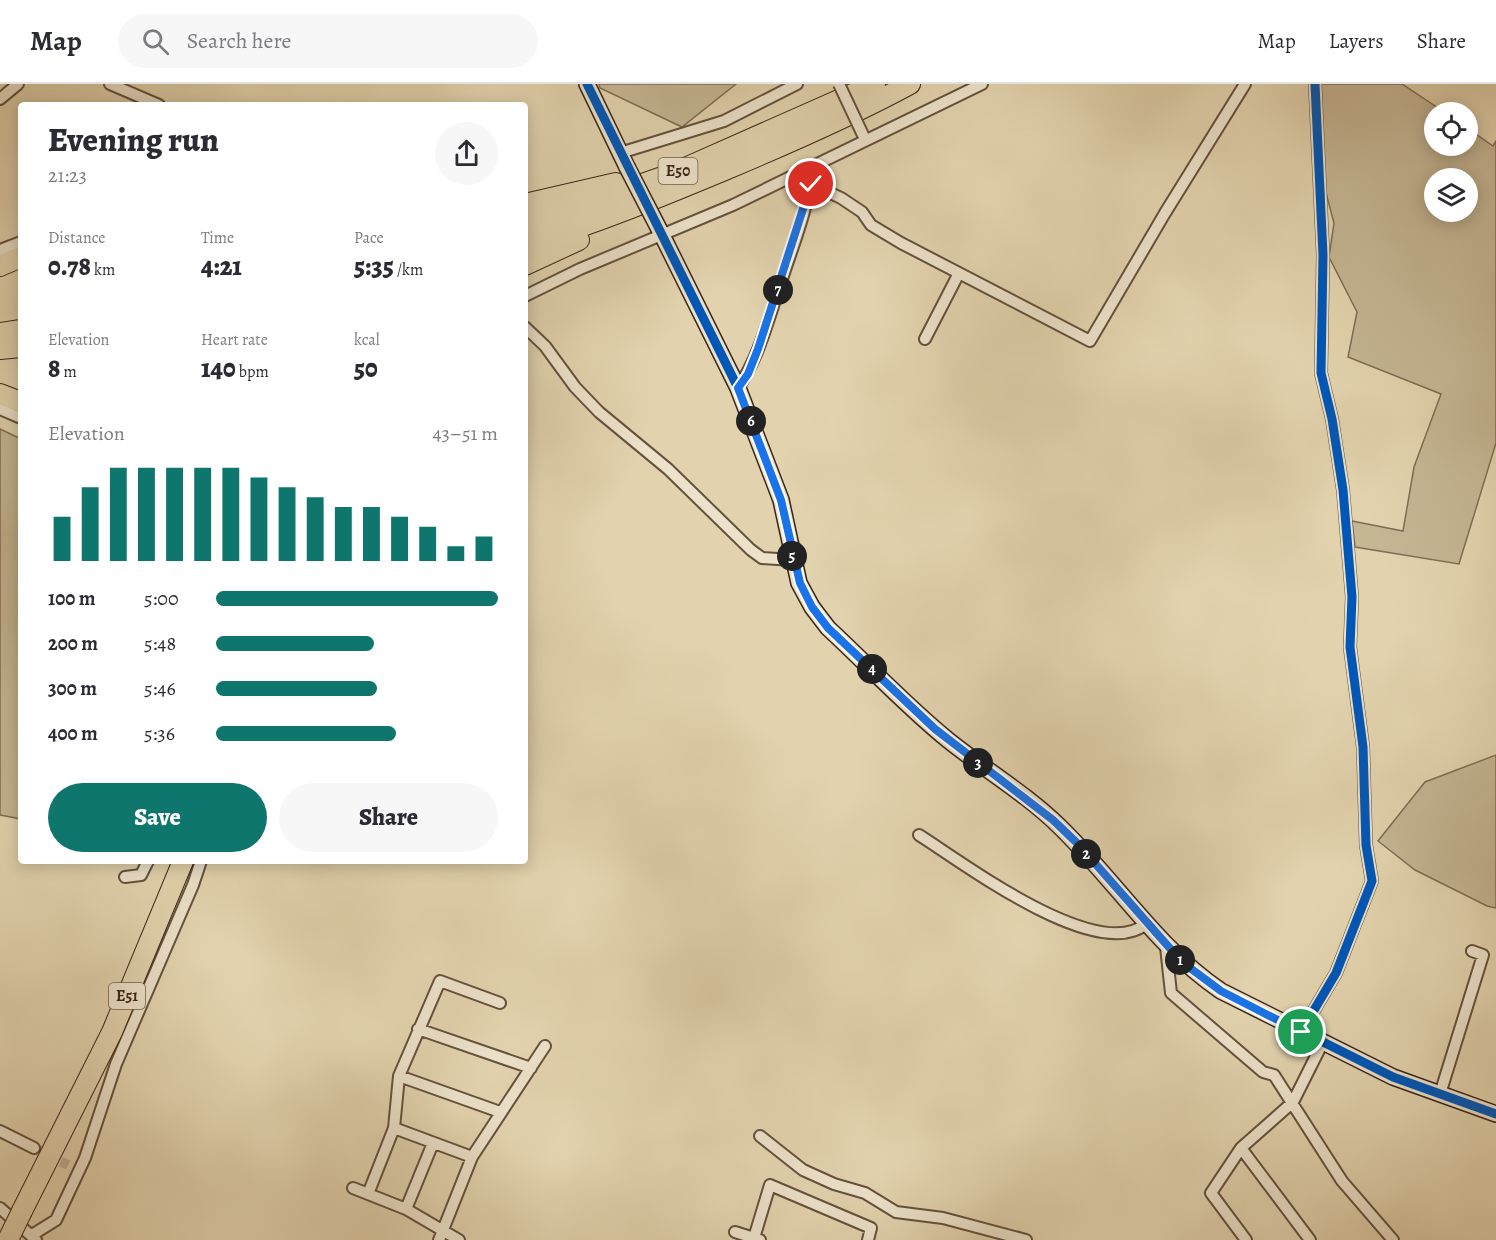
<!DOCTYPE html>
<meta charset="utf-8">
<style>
body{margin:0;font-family:Alegreya,serif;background:#f7f7f7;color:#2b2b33;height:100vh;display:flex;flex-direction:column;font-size:22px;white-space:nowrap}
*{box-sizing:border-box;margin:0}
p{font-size:20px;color:#7c7c81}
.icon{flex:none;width:33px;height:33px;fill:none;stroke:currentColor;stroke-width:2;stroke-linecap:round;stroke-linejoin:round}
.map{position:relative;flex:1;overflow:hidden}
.drawer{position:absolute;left:18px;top:18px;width:510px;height:762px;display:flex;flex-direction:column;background:#fff;border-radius:6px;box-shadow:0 3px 15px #0003}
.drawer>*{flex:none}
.buttons{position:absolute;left:1424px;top:18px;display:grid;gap:12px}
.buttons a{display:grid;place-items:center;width:54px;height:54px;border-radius:50%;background:#fff;box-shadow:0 3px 15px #0003;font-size:30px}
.pin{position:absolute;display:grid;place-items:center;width:51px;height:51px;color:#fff;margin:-26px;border:3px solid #fff;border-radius:50%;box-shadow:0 2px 6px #0007}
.km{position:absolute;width:30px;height:30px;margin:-15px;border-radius:50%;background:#222;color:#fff;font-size:16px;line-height:30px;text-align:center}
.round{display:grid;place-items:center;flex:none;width:63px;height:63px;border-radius:32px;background:#f7f7f7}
.summary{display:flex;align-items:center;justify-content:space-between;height:102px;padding:0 30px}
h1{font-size:33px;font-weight:800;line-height:45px}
.figures{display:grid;grid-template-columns:repeat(3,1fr);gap:9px;height:102px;padding:6px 30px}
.figures div{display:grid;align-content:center}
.figures b{font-size:26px;font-weight:800}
.figures small{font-size:16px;font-weight:400}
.figures p{font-size:16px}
.chart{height:168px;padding:12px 30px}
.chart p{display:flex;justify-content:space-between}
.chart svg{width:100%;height:108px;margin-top:6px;stroke:#0f766e;stroke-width:6}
.cta{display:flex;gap:12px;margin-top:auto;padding:12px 30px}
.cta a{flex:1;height:69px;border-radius:36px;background:#0f766e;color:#fff;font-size:24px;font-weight:800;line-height:69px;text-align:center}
.cta a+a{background:#f7f7f7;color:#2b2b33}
ul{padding:0 30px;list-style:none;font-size:20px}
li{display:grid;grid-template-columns:96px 72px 1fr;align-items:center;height:45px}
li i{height:15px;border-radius:8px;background:#0f766e}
header{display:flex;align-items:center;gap:36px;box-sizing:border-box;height:84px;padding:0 30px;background:#fff;border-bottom:2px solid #e1e1e2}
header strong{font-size:28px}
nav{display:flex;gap:33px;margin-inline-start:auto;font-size:21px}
.search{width:420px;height:54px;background:#f7f7f7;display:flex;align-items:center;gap:15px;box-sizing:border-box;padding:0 21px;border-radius:33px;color:#7c7c81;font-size:22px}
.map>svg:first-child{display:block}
.green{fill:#c5b694;stroke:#806e56;stroke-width:1.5;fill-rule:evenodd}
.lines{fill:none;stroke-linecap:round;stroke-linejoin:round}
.street-tunnel{stroke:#c0b090;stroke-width:10;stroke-dasharray:10 5;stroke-linecap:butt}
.street-casing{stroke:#64513e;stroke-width:14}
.secondary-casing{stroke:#3a2618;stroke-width:18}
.highway-casing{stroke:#3a2618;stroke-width:22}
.street{stroke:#ece2ca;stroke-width:10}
.secondary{stroke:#ece2ca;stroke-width:15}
.highway{stroke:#e2d3ae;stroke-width:20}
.street-bridge-casing{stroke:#64513e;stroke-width:14;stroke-linecap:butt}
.secondary-bridge-casing{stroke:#3a2618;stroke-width:18;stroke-linecap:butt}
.highway-bridge-casing{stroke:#3a2618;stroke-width:22;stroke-linecap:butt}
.street-bridge{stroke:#ece2ca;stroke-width:10}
.secondary-bridge{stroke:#ece2ca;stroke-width:15}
.highway-bridge{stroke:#e2d3ae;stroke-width:20}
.cycleway-casing{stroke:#ece2ca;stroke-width:13}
.cycleway{stroke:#0057b8;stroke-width:9}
.route-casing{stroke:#fff;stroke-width:12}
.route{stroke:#1a73e8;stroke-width:8}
.labels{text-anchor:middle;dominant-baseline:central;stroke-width:4.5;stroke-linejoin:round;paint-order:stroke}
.shield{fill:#ece2ca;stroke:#6f5e4d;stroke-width:1.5}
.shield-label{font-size:16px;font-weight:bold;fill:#3a2618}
</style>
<header>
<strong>Map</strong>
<div class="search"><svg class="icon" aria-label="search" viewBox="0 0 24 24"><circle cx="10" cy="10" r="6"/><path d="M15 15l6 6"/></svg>Search here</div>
<nav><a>Map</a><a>Layers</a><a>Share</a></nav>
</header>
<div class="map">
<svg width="1496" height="1156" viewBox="0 0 1496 1156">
<rect width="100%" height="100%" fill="#e2d3ae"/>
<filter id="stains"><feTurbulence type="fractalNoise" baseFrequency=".00333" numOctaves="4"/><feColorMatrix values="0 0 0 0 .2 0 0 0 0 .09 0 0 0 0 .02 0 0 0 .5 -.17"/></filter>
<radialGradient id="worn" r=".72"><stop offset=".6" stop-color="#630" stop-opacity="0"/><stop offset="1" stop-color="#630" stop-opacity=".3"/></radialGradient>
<path class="green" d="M 599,0 L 736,0 L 682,43 L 600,4 Z
M 1320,0 L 1402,0 L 1444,28 L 1434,28 L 1434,62 L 1467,62 L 1467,44 L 1493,62 L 1496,57 L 1496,359 L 1459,480 L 1355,463 L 1352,437 L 1403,447 L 1414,383 L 1441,310 L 1348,273 L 1357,228 L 1329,173 L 1334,139 L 1325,105 ZM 1434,94 L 1467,94 L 1467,128 L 1434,128 Z
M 0,345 L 21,355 L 21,735 L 0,731 Z
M 1496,671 L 1496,824 L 1487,822 L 1415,786 L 1378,757 L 1425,698 Z"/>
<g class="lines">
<path class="street-tunnel" d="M 34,1064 L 68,1081"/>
<g class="street-casing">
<path id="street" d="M 110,0 L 159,21
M 0,15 L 18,0
M 620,69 L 724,37 L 797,0
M 811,100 L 841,114 L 862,128 L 871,141 L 901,159 L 1090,257 L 1165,129 L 1245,0
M 0,166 L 21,158
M 525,212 L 580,185 L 733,121 L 982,0
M 525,243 L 545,262 L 575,303 L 599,328 L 668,385 L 751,466 L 762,474 L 793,476
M 925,255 L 959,189
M 738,304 C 759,273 768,236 780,201 C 792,163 809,124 812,84
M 0,325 L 21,334
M 919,751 C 962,778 1099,882 1147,839
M 125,793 L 141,791 L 148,777
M 1166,863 L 1171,909 L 1263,988 L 1274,991 L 1342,1097 L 1393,1156
M 418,945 L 531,984
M 1301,948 L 1336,889 L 1372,797 L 1366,761 L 1363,663 L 1350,563 L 1352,513 L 1343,406 L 1332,335 L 1321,289 L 1323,171 L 1315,0
M 399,992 L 500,1028
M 1440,1010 L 1483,871 L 1472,867
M 394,1044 L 472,1073
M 0,1047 L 34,1064
M 760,1052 L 803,1086 L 834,1100 L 865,1109 L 896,1128 L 943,1134 L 1026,1156
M 1241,1064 L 1310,1156
M 353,1104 L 406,1125 L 459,1156
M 368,1110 L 394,1044 L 399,992 L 440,897 L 500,919
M 0,1124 L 36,1156
M 406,1125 L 433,1059
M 735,1148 L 760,1156
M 32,1151 L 56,1136 L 85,1074 L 116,980 L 193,801 L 201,777
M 754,1154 L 770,1101 L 871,1144 L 868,1156
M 439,1156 L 472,1073 L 545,962
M 1246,1156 L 1211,1109 L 1241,1064 L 1293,1018 L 1323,958"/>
</g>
<g class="secondary-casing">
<path id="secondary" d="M 587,0 L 627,83
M 659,145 L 738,304 L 781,416 L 799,499 L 812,523 L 828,544 C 868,581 906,622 948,656 C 984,685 1025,709 1059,742 C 1115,796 1156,863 1221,907 L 1393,993 L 1496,1030"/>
</g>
<g class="highway-casing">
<path id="highway" d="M 525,120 L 616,99
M 525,141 L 674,89 L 875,0
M 525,161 C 594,140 660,113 727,85 C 789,59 851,32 910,0
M 525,181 L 579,156
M 0,182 L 21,173
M 0,249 L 21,246
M 0,265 L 21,263
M 0,310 L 21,318
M 22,1127 L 112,948 L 183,777"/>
</g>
<use href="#street" class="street"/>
<use href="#secondary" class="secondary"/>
<use href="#highway" class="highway"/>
<g class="street-bridge-casing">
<path id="street-bridge" d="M 839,0 L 863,51"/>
</g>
<g class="secondary-bridge-casing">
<path id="secondary-bridge" d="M 627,83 L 659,145"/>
</g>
<g class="highway-bridge-casing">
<path id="highway-bridge" d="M 8,1156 L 22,1127"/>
</g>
<use href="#street-bridge" class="street-bridge"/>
<use href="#secondary-bridge" class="secondary-bridge"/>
<use href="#highway-bridge" class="highway-bridge"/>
<g class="cycleway-casing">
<path id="cycleway" d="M 587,0 L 738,304 L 781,416 L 799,499 L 812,523 L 828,544 C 868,581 906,622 948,656 C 984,685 1025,709 1059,742 C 1115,796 1156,863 1221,907 L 1393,993 L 1496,1030
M 1301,948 L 1336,889 L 1372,797 L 1366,761 L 1363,663 L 1350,563 L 1352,513 L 1343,406 L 1332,335 L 1321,289 L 1323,171 L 1315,0"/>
</g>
<use href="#cycleway" class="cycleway"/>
</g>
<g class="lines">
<g class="route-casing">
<path id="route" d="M 811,100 L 758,265 L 748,290 L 738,304 L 781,416 L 800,499 L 812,523 L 828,544 L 935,645 L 1053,736 L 1078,760 L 1182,878 L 1221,907 L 1301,948"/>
</g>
<use href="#route" class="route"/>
</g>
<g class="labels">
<g class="shield">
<rect x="658.5" y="74" width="39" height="26" rx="4.5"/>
<rect x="109" y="899" width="36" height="26" rx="4.5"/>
</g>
<g class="shield-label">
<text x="678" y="87">E50</text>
<text x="127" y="912">E51</text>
</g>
</g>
<rect width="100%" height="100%" filter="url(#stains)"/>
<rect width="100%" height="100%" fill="url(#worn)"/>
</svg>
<div class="buttons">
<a><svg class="icon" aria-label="locate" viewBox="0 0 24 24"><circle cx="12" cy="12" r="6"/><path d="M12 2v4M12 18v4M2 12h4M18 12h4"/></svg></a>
<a><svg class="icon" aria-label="layers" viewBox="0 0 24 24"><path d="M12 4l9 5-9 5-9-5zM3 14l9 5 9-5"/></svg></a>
</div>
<div class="pin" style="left:1301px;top:948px;background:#1e9e55"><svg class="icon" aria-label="arrive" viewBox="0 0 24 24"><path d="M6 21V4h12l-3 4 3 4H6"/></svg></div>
<div class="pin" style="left:811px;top:100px;background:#d93025"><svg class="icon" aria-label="check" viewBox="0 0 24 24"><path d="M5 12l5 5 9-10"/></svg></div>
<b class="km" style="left:1180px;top:876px">1</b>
<b class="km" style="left:1086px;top:770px">2</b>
<b class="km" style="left:978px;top:679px">3</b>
<b class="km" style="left:872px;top:585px">4</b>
<b class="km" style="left:792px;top:472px">5</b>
<b class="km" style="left:751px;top:337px">6</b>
<b class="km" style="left:778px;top:206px">7</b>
<section class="drawer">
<div class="summary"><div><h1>Evening run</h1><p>21:23</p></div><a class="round"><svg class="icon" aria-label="share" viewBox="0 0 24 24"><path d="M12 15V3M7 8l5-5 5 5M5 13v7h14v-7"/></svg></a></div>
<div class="figures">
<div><p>Distance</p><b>0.78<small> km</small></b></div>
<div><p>Time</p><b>4:21</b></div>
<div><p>Pace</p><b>5:35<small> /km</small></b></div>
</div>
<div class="figures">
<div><p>Elevation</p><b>8<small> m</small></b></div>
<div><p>Heart rate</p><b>140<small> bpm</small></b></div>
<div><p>kcal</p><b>50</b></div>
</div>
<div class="chart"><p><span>Elevation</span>43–51 m</p>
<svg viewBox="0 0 160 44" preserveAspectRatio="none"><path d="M5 44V26M15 44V14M25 44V6M35 44V6M45 44V6M55 44V6M65 44V6M75 44V10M85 44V14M95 44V18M105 44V22M115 44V22M125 44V26M135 44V30M145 44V38M155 44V34"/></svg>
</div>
<ul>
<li><b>100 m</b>5:00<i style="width:100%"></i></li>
<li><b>200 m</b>5:48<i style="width:56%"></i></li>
<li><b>300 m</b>5:46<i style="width:57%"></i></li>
<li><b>400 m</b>5:36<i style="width:64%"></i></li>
</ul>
<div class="cta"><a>Save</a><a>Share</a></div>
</section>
</div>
